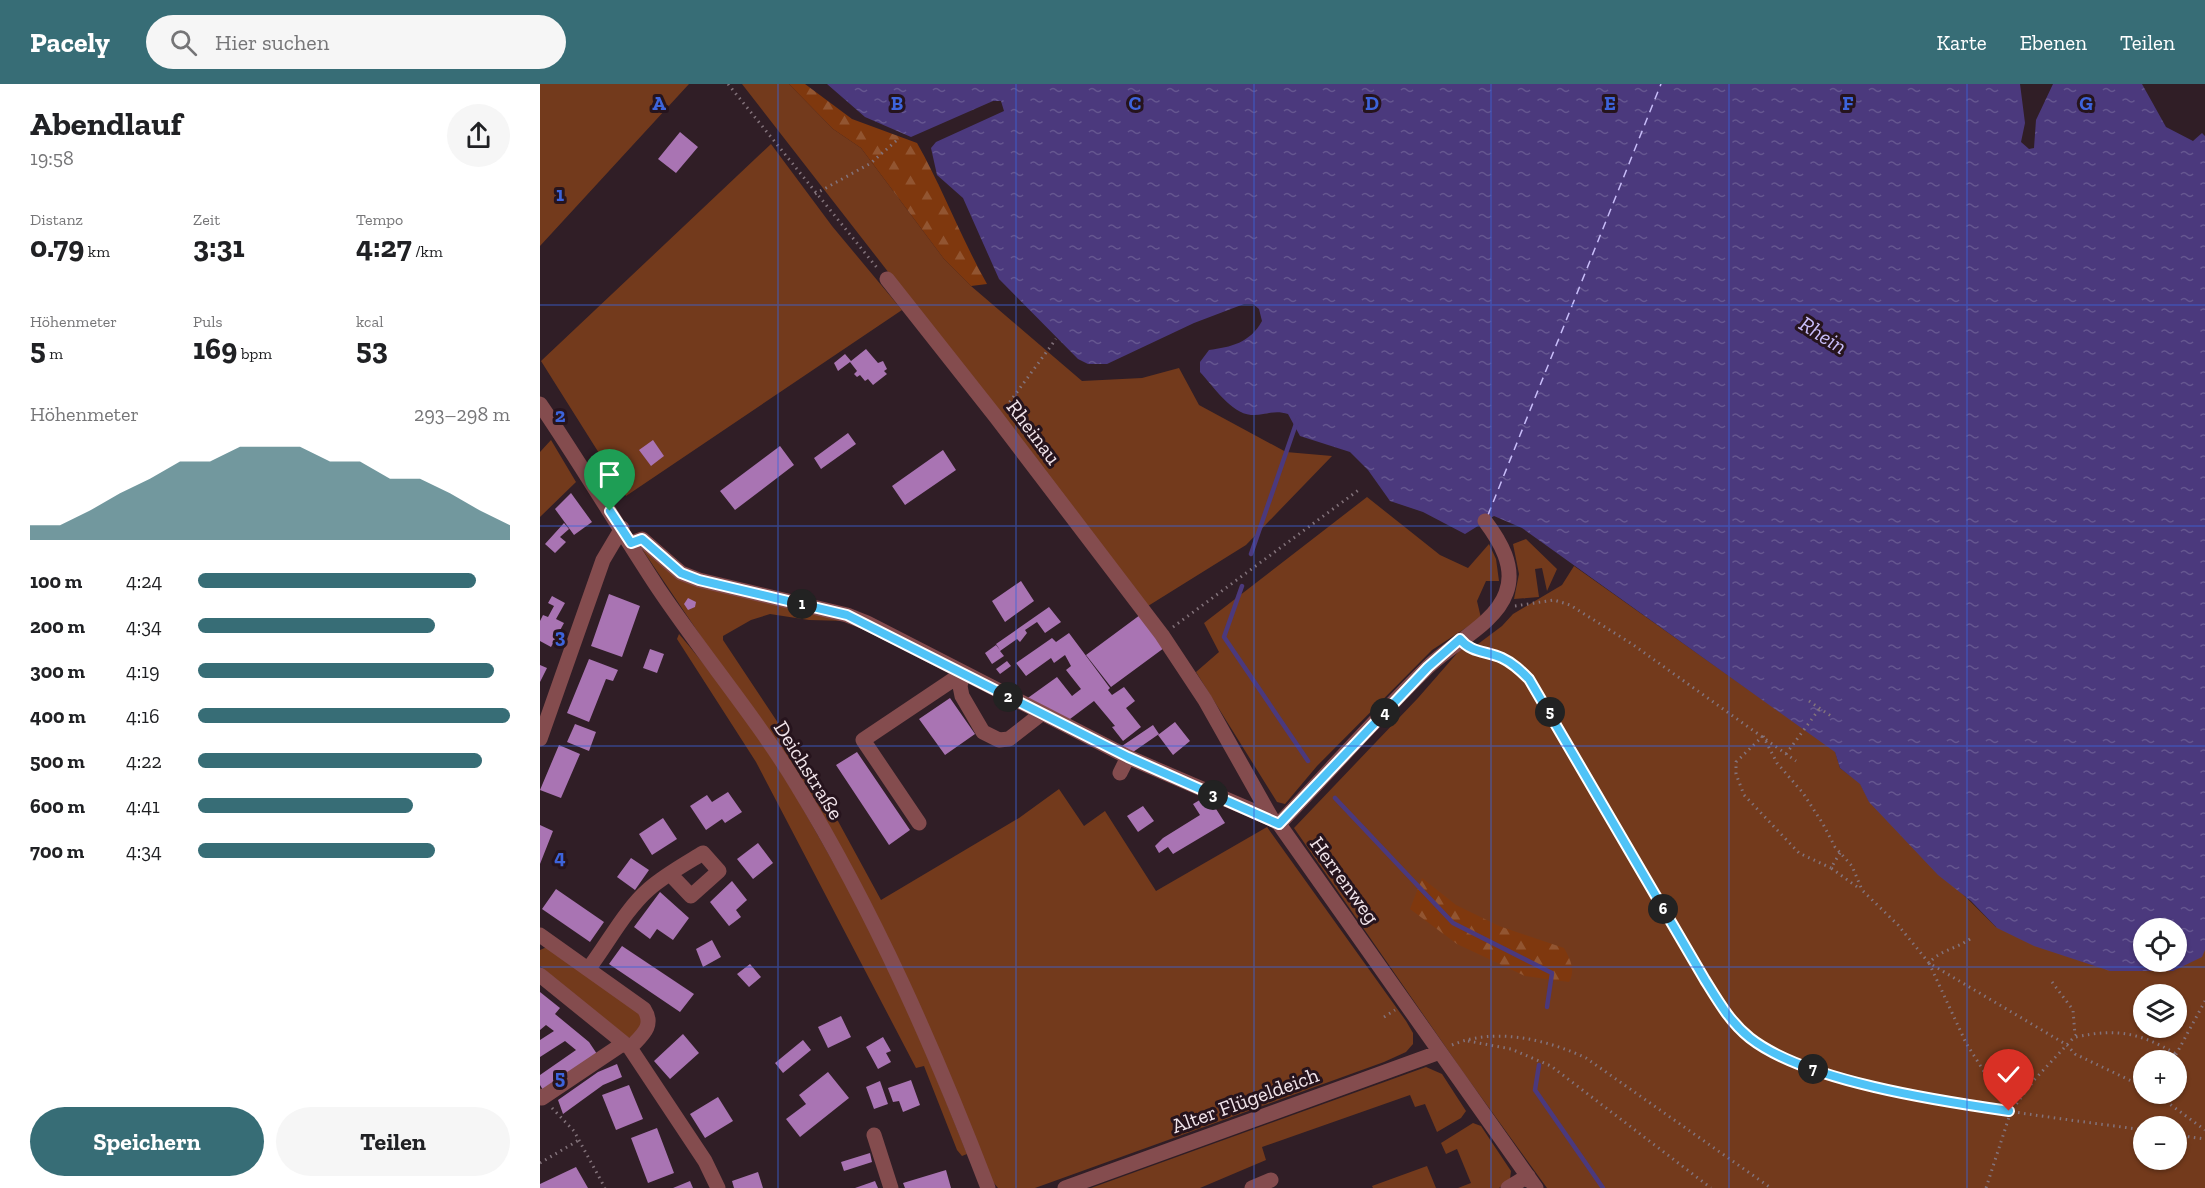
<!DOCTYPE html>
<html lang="de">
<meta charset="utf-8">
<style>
body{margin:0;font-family:"Zilla Slab",serif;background:#f6f6f6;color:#202124;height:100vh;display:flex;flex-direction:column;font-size:22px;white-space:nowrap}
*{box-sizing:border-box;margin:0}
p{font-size:20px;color:#757577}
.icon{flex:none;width:33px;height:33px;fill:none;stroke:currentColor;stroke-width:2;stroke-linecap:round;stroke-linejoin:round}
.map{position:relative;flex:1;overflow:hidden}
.details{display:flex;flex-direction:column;background:#fff;width:540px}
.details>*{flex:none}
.controls{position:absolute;left:1593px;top:834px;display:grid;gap:12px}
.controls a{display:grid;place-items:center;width:54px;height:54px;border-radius:50%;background:#fff;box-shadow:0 2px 4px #0004;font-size:30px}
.pin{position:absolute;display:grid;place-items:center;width:51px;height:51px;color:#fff;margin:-62px -26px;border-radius:50% 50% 50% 0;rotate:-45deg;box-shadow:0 0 6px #0007}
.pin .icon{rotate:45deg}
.km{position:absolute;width:30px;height:30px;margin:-15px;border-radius:50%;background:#222;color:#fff;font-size:16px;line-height:30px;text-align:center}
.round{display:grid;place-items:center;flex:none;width:63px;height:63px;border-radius:32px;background:#f6f6f6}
.headline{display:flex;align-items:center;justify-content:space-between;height:102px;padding:0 30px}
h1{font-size:33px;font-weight:700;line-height:45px}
.metrics{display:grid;grid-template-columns:repeat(3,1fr);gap:9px;height:102px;padding:6px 30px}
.metrics div{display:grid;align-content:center}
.metrics b{font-size:30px;font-weight:700}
.metrics small{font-size:16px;font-weight:400}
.metrics p{font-size:16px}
.chart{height:168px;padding:12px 30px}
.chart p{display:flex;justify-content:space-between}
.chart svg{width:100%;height:108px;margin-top:6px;fill:#376d76;opacity:.7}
.button{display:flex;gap:12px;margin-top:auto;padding:12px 30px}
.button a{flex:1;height:69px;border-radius:36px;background:#376d76;color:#fff;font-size:24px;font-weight:700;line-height:69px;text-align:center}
.button a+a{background:#f6f6f6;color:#202124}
ul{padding:0 30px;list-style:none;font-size:20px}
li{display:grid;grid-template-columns:96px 72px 1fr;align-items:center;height:45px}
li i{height:15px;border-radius:8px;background:#376d76}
header{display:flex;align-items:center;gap:36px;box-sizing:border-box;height:84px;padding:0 30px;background:#376d76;color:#fff}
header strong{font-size:28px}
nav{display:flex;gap:33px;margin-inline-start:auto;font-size:21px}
.search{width:420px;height:54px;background:#f6f6f6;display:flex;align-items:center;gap:15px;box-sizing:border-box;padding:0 21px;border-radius:33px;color:#757577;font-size:22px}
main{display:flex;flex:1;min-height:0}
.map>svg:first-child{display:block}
.green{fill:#733a1c;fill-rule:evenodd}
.forest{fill:url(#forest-firs)}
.water{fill:url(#water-ripples);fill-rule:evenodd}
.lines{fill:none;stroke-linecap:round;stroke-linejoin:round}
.stream{stroke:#4b397d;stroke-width:4.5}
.ferry{stroke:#c8bdf9;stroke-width:1.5;stroke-dasharray:8 6;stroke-linecap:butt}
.building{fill:#a974b3}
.path{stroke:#83737b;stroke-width:3;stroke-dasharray:1.5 4.5;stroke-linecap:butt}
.minor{stroke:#844c4e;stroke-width:15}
.route-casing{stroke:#fff;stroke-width:12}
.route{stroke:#4fc3f7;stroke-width:8}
.grid{fill:none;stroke:#3d64db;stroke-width:1.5;stroke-opacity:0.55}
.labels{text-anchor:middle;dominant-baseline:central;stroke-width:6;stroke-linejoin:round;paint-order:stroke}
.street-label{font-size:21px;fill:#f1e4ea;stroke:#26141d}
.water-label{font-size:22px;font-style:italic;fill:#c8bdf9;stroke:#26141d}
.grid-label{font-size:20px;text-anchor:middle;font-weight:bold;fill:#3d64db;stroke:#26141d;stroke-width:6;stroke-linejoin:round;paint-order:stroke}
</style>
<header>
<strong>Pacely</strong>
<div class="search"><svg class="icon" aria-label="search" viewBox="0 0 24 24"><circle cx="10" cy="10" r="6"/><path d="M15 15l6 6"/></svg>Hier suchen</div>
<nav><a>Karte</a><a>Ebenen</a><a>Teilen</a></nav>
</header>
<main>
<section class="details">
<div class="headline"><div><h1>Abendlauf</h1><p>19:58</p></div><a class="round"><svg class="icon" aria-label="share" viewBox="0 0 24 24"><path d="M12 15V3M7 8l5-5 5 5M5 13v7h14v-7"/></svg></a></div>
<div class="metrics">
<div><p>Distanz</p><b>0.79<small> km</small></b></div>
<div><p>Zeit</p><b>3:31</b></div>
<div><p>Tempo</p><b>4:27<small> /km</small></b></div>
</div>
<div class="metrics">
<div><p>Höhenmeter</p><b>5<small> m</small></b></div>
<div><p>Puls</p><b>169<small> bpm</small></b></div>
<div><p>kcal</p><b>53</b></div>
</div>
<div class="chart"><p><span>Höhenmeter</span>293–298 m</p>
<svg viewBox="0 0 160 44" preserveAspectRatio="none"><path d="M0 44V38L10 38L20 32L30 25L40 19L50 12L60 12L70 6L80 6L90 6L100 12L110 12L120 19L130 19L140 25L150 32L160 38V44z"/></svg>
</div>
<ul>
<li><b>100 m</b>4:24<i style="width:89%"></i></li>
<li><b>200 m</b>4:34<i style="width:76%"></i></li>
<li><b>300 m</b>4:19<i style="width:95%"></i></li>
<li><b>400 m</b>4:16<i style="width:100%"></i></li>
<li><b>500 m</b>4:22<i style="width:91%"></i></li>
<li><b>600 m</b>4:41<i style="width:69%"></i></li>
<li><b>700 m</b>4:34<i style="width:76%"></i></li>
</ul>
<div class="button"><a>Speichern</a><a>Teilen</a></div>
</section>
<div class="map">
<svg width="1665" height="1104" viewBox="0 0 1665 1104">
<defs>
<pattern id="forest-firs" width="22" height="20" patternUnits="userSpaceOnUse" patternTransform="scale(1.5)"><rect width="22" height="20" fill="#7f380e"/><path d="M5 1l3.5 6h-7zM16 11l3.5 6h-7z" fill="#925531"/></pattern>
<pattern id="water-ripples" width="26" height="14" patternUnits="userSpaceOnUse" patternTransform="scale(1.5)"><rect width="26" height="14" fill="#4b397d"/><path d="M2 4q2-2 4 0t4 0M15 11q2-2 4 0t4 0" fill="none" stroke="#655690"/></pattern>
</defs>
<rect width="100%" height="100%" fill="#301e26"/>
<path class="green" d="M 0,0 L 149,0 L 0,162 Z
M 202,0 L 249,0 L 293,45 L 321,64 L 404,175 L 431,202 L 542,297 L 602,294 L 639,284 L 659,321 L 746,368 L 792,372 L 706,461 L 608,522 Z
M 231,60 L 292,142 L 362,226 L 86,412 L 1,277 Z
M 11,356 L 36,398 L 0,433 L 0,368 Z
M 827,413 L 900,471 L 928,484 L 949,460 L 956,475 L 959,497 L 946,497 L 937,517 L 941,534 L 892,566 L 777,682 L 745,720 L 737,718 L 656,588 L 679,568 L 664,539 Z
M 986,455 L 1017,485 L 1007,507 L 1002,484 L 995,485 L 999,513 L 974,515 L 979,490 L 973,460 Z
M 102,465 L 118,476 L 309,537 L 269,536 L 230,530 L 211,536 L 183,552 L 183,556 L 274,693 L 341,816 L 479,734 L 519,705 L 544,742 L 565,727 L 616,807 L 727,743 L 866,937 L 873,949 L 873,960 L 866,968 L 844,978 L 495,1104 L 458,1104 L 449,1093 L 397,962 L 189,594 Z
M 1034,482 L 1295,667 L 1300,684 L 1320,699 L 1329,717 L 1456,843 L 1632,886 L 1665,866 L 1665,1104 L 1007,1104 L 923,988 L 754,744 L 878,614 L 919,567 L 938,560 L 962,542 L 973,530 L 1022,501 ZM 1604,910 L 1636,910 L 1636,944 L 1604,944 ZM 1604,976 L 1636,976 L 1636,1010 L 1604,1010 ZM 1604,1042 L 1636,1042 L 1636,1076 L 1604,1076 Z
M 139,550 C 268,701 355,886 427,1070 L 422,1072 L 417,1066 L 384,982 L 376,984 L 216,678 L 137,555 Z
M 7,863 L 102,931 L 102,943 L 90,954 L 85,952 L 0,882 L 0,866 Z
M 886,983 L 902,990 L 926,1027 L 921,1034 L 897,1048 L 885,1020 L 875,1023 L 870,1011 L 722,1063 L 726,1076 L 660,1104 L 551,1104 Z
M 933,1039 L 941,1042 L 971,1087 L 970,1095 L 959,1104 L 918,1104 L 931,1099 L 917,1065 L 906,1070 L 901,1059 Z
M 887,1082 L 896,1104 L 833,1104 L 832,1102 Z"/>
<path class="forest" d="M 249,0 L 265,0 L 312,35 L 377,59 C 403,105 421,154 447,200 L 431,202 L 404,175 L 321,64 L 293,45 Z
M 882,794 L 916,821 L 959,842 L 1024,864 C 1030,875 1036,886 1029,898 L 985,892 L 917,860 L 870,825 Z"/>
<path class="water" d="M 287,0 L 1480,0 L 1485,39 L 1481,58 L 1489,65 L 1494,64 L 1496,36 L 1513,0 L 1602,0 L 1626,43 L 1653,57 L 1662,49 L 1665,52 L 1665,866 L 1662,873 L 1633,887 L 1570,887 L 1494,862 L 1457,844 L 1431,817 L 1398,791 L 1329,718 L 1320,700 L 1300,684 L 1295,668 L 982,444 L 954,432 L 925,450 L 883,428 L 850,417 L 828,386 L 810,368 L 760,352 L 748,330 C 733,325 725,332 711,331 C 691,329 673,302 660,288 L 660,278 L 669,266 C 691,263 710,259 722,237 L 719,225 L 713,220 L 704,220 L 654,239 L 567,280 L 548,280 L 538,275 L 459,195 L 423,114 L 397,91 L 391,64 L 396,58 L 464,27 L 461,17 L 453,17 L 371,53 L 325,33 ZM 1604,844 L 1636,844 L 1636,878 L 1604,878 Z"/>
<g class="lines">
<path class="stream" d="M 711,470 L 758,334
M 702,502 L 684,553 L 768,677
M 795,714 L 913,839 L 1012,889 L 1007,923
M 999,981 L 995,1006 L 1063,1104"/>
<path class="ferry" d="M 948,431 L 1121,0"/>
</g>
<path class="building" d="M 140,48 L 158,63 L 136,89 L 118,75 Z
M 326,265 L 338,279 L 343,277 L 347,285 L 344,287 L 347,290 L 333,301 L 328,295 L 325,297 L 320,291 L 317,293 L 314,290 L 317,287 L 310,278 L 298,287 L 294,279 L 305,270 L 311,277 Z
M 308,349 L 316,360 L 281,385 L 274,374 Z
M 113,356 L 124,372 L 111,382 L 99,366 Z
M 240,362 L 254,381 L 195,426 L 180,407 Z
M 403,366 L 416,386 L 365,421 L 352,402 Z
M 31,409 L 52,438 L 34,451 L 15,425 Z
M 24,439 L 29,445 L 20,453 L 26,458 L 15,469 L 5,460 Z
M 481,497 L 494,517 L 465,538 L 452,517 Z
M 69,510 L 100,522 L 82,573 L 51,562 Z
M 12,512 L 25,519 L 16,535 L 24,539 L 11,563 L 0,557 L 0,537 L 3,531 L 8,533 L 14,522 L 8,519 Z
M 148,514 L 156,518 L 155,523 L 148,526 L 144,520 Z
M 509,523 L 521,538 L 505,549 L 497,538 L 485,546 L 487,549 L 480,558 L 477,555 L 460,567 L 464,572 L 452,580 L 445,569 L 456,561 L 460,566 L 456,560 Z
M 600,531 L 624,564 L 571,603 L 546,571 Z
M 529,549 L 570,604 L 568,606 L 572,611 L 584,603 L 595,617 L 586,624 L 601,643 L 583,657 L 572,643 L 575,642 L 554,617 L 526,638 L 485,616 L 517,593 L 532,612 L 541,605 L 526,586 L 531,582 L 525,571 L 514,579 L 511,574 L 486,592 L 476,579 L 512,554 L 516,558 Z
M 110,565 L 124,570 L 117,589 L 103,584 Z
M 49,575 L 78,586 L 73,597 L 66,595 L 49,638 L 27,629 Z
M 467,577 L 471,582 L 460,590 L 456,585 Z
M 0,581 L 7,584 L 0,598 Z
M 410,614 L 435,650 L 405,671 L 379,635 Z
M 635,638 L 650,657 L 633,671 L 618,651 Z
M 35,640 L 56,648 L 49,667 L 27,658 Z
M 613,641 L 619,650 L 593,668 L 582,662 Z
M 19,661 L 40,670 L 21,714 L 0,706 Z
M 317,668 L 370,746 L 349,761 L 296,681 Z
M 188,708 L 202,728 L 185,739 L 182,735 L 166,746 L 150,722 L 167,711 L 172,718 Z
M 663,714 L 671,717 L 685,739 L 633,770 L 628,763 L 619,769 L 615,762 L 623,754 L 660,731 L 653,720 Z
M 603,722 L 614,737 L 598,748 L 587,732 Z
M 123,734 L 137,755 L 112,771 L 99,750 Z
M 0,741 L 13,747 L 0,780 Z
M 218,759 L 233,779 L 213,795 L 197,775 Z
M 91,774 L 109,786 L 95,806 L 77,793 Z
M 192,797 L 207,816 L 196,826 L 201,833 L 189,842 L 170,818 Z
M 16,805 L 64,838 L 50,858 L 2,825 Z
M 120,808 L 149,834 L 133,856 L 117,845 L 110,855 L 94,843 Z
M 172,856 L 181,873 L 163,883 L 156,865 Z
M 82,862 L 154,910 L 140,928 L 69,880 Z
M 210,880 L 221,893 L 209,903 L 197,890 Z
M 0,908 L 20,924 L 15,930 L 49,958 L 57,970 L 3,1006 L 0,1001 L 0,991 L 36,966 L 25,957 L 0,973 L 0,956 L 14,947 L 6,941 L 0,946 Z
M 301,932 L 311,953 L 288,964 L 278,943 Z
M 143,950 L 159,969 L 130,995 L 114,977 Z
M 343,953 L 351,967 L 346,969 L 351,978 L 338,985 L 326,963 Z
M 263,956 L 271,966 L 243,989 L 235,979 Z
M 77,980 L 82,993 L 63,1001 L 23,1030 L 18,1016 L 58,988 Z
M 288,988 L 309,1014 L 260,1053 L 246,1035 L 266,1020 L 259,1011 Z
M 371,996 L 380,1021 L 363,1028 L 359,1017 L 353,1018 L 348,1004 Z
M 340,997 L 348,1020 L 334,1025 L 326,1003 Z
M 89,1001 L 103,1035 L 76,1046 L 62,1011 Z
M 178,1013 L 193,1037 L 165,1054 L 150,1030 Z
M 117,1044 L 134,1089 L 108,1099 L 91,1054 Z
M 330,1069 L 332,1078 L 304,1087 L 301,1078 Z
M 36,1083 L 48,1104 L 0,1104 L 0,1100 Z
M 406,1086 L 411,1104 L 365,1104 L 363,1099 Z
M 218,1088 L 223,1104 L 194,1104 L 192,1097 Z
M 150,1097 L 153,1104 L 133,1104 Z
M 335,1097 L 338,1104 L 315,1104 Z"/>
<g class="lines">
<path class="path" d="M 188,0 L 338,185
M 275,110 L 331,79 L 357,56
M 466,323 L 516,255
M 975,522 L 1014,516 L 1030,521 L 1092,560 L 1256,677
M 633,543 L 820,405
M 932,566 C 955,572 972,578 989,595 L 1165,896 C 1178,917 1190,938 1209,954 C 1241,979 1285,989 1324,999 C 1416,1022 1509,1033 1604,1046
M 1269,617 L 1291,632
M 1223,652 L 1237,679 L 1263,709 L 1283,740 L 1295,763 L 1312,782 L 1322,806 L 1358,841 L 1389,879 L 1527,961 L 1535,970 L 1604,1003
M 1223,652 L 1196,678 L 1196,690 L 1204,711 L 1259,769 L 1291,784
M 1246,670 L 1280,624
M 1300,769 L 1291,784 L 1320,805
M 1430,855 C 1416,865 1400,866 1389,879 L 1426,959 L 1469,1027
M 1512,898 L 1533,926 L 1535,951
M 844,933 L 855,926
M 1536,953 C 1576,944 1601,949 1636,970
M 928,957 L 971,965 L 1011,982 L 1171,1104
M 912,961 C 954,943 1006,955 1046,974 L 1231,1104
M 1633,976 L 1665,917
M 1616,1010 L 1665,1046
M 12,1024 L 34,1047 L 65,1104
M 1636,1051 L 1665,1055
M 0,1079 L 39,1056
M 1446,1104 L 1471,1027 L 1495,995 L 1537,950"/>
<path class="minor" d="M 347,195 L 456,333 L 622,551 L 665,616 L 732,735
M 0,320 C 41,380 78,443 118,504 C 163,571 215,632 257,701 C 334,827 395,966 448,1104
M 91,459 L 102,455 L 141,489 L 159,496 L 307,531 L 327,539 L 588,673 L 732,735 L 739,740 L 996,1104
M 423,589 L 420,602 L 422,612 L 443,648 L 459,656 L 469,655 L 501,630
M 0,655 L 63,476 L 82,444
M 580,689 L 588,673
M 379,739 L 323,656 L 423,589
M 739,740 C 789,688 836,634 888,583 C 911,560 955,540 966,509 C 976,483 960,457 945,437
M 0,851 L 104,925 C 115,942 102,951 90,964 L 165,1077 L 178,1104
M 49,884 C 68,859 85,826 109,805 C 125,791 145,780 163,769 L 179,787 L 151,812 L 130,790
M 0,891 L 90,964
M 0,1012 L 2,1014 L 84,959
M 334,1051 L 351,1104
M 525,1104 L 900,968
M 712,1104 L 731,1096
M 968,1104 L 988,1092"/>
</g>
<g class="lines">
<g class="route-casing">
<path id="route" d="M 70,427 L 91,459 L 102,455 L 141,489 L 159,496 L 307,531 L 588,673 L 739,740 L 888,583 L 920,555 C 931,569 947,567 962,574 C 973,579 981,587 989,595 L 1165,896 C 1178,917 1190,938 1210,954 C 1265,997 1399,1017 1469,1027"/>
</g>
<use href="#route" class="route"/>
</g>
<path class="grid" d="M 238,0 L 238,1104M 476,0 L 476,1104M 714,0 L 714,1104M 951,0 L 951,1104M 1189,0 L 1189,1104M 1427,0 L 1427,1104M 0,221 L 1665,221M 0,442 L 1665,442M 0,662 L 1665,662M 0,883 L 1665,883"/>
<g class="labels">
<g class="street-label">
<text transform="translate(494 348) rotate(53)">Rheinau</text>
<text transform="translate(269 686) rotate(58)">Deichstraße</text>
<text transform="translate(805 796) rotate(54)">Herrenweg</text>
<text transform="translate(705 1016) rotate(-20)">Alter Flügeldeich</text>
</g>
<g class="water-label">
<text transform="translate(1283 251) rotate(32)">Rhein</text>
</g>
</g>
<g class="grid-label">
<text x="119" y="26">A</text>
<text x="357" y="26">B</text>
<text x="595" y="26">C</text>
<text x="832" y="26">D</text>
<text x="1070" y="26">E</text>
<text x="1308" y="26">F</text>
<text x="1546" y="26">G</text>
<text x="20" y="117">1</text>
<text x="20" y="338">2</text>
<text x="20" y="559">3</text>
<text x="20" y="780">4</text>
<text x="20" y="1000">5</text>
</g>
</svg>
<div class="controls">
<a><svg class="icon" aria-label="locate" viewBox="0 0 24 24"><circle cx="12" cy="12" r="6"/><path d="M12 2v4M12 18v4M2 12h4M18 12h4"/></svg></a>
<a><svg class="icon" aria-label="layers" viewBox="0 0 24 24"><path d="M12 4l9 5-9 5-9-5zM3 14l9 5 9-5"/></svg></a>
<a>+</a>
<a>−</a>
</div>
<div class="pin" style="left:70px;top:427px;background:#1e9e55"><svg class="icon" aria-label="arrive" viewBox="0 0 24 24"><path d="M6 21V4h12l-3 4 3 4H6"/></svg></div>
<div class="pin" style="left:1469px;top:1027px;background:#d93025"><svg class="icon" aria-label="check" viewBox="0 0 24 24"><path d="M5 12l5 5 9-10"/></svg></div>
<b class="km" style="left:262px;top:520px">1</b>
<b class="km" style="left:468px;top:613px">2</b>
<b class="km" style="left:673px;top:711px">3</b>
<b class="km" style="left:845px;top:629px">4</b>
<b class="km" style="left:1010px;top:628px">5</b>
<b class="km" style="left:1123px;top:825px">6</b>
<b class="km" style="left:1273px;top:985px">7</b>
</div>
</main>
